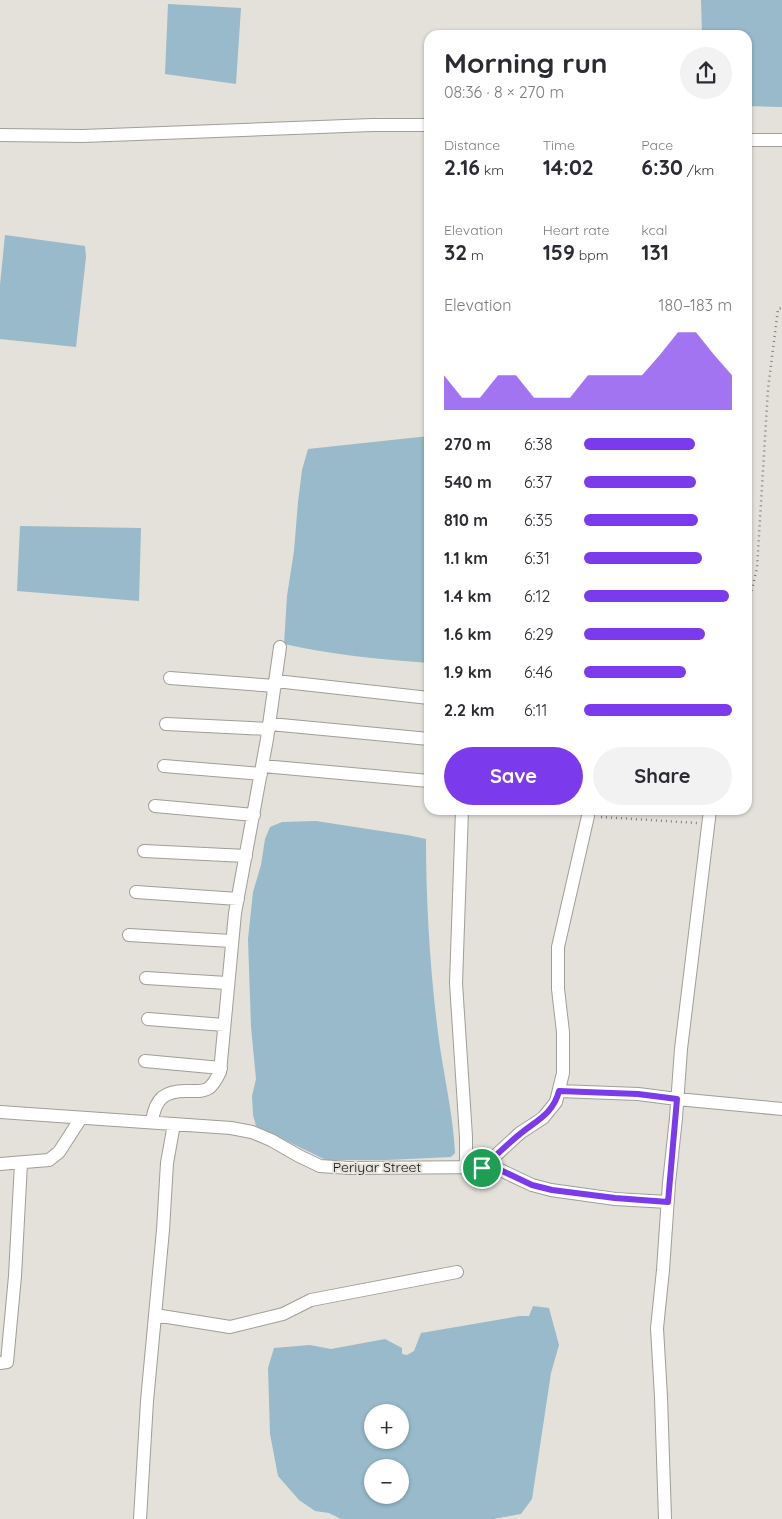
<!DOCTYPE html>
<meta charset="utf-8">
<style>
body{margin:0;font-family:Quicksand,sans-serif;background:#f2f2f3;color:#2b2b33;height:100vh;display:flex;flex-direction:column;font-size:19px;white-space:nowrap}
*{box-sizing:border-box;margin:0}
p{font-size:16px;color:#7c7c81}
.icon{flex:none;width:28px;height:28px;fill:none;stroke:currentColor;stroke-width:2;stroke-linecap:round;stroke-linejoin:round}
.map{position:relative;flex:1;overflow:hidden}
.details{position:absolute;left:424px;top:30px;width:328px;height:785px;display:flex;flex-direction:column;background:#fff;border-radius:15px;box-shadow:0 1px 4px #0004}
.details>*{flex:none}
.tools{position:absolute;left:364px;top:1404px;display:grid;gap:10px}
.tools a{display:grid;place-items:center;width:45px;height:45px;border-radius:50%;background:#fff;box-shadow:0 1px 4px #0004;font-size:25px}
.pin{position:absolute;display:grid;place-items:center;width:42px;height:42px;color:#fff;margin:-21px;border:2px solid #fff;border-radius:50%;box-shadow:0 1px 5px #0007}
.round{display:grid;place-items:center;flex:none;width:52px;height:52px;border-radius:26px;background:#f2f2f3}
.overview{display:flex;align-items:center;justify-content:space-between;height:85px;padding:0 20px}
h1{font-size:28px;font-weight:700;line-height:38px}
.metrics{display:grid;grid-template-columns:repeat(3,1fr);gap:8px;height:85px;padding:5px 20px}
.metrics div{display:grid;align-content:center}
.metrics b{font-size:21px;font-weight:700}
.metrics small{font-size:14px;font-weight:400}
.metrics p{font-size:14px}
.chart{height:140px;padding:10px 20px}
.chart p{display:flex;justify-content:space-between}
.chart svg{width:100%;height:90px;margin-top:5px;fill:#7c3aed;opacity:.7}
.action{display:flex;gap:10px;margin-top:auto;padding:10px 20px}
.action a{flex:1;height:58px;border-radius:30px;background:#7c3aed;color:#fff;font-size:20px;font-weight:700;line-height:58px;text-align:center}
.action a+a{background:#f2f2f3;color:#2b2b33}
ul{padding:0 20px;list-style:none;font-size:16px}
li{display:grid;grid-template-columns:80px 60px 1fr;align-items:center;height:38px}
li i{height:12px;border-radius:6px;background:#7c3aed}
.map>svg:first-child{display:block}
.water{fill:#98baca;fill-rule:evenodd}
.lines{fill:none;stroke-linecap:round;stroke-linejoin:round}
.minor-casing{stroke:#a09e98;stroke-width:14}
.path{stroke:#807f7b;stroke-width:2.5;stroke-dasharray:1 4;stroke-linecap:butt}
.minor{stroke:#fff;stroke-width:12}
.route-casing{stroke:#fff;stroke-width:10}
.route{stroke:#7c3aed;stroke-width:6}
.labels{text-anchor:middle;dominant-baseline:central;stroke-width:4;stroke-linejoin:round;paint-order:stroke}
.street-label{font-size:14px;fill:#121210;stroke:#e3e1da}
</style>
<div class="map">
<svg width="782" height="1519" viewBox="0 0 782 1519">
<rect width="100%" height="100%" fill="#e3e1da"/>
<path class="water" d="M 701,0 L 782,0 L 782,107 L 746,106 L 746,35 L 702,35 Z
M 168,4 L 241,8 L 236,84 L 165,74 Z
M 5,235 L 85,246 L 86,257 L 76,347 L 0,339 L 0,285 Z
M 429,436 L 429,663 C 380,659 332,655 284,644 L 287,596 L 294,551 L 298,502 L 302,470 L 308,449 Z
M 20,526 L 141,528 L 139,601 L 17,591 Z
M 316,821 L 407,835 L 426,839 C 426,904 430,968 438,1033 C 443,1073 453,1112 455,1153 L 451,1157 L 387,1160 L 326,1160 L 256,1126 L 253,1115 L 252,1096 L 256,1079 L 251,1027 L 248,939 L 253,892 L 261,865 L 265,839 L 270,827 L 282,822 Z
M 533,1306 L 549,1308 L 559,1345 L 551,1373 L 532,1499 L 521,1514 L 493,1519 L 341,1519 L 329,1513 L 315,1511 L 299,1500 L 278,1476 L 270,1434 L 268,1368 L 274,1348 L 310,1345 L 331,1349 L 385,1339 L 402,1348 L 402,1354 L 407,1355 L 414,1351 L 421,1333 L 520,1316 L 529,1316 ZM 372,1412 L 400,1412 L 400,1440 L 372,1440 ZM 372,1468 L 400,1468 L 400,1495 L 372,1495 Z"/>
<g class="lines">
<g class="minor-casing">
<path id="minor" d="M 0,135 L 83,136 L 372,125 L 429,125
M 746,140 L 782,140
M 170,678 L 275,686
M 276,681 L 429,698
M 166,724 L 269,729
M 270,724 L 429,739
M 164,766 L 261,774
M 263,766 L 429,781
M 155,806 L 254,815
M 462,810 L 456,983 L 466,1137 L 466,1167
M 144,851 L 246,856
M 136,892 L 238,899
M 129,935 L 231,941
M 146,978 L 227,983
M 148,1019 L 224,1025
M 145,1061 L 221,1068
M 559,1091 L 638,1094 L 677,1099 L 782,1109
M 0,1112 L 231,1128 L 252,1132 L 271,1140 L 299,1156 L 320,1166 L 349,1168 L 494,1167 L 532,1185 L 551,1190 L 615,1199 L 668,1202
M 152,1122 C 155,1098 165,1090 189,1091 C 196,1091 203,1092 209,1088 C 214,1084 217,1078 220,1072 L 235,913 L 267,739 L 280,647
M 0,1164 L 49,1160 L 59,1152 L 81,1118
M 482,1168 L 520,1133 L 543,1118 L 556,1102 L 563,1073 L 563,1032 L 558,989 L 558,947 L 588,816
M 155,1315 L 230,1327 L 283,1314 L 311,1300 L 457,1272
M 0,1363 L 7,1362 L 15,1276 L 21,1163
M 140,1519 L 147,1401 L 163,1230 L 167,1163 L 174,1124
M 665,1519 L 661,1397 L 657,1328 L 663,1270 L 669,1183 L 676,1118 L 681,1049 L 710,810"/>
</g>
<path class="path" d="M 746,615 L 757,568 L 768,389 L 778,309 L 782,308
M 601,817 L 697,823"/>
<use href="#minor" class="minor"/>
</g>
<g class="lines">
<g class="route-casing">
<path id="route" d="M 559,1091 L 638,1094 L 677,1099 L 668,1202 L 615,1198 L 552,1190 L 532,1185 L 494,1167 L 482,1168 C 495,1157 507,1144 520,1134 C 537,1120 553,1114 559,1091 Z"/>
</g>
<use href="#route" class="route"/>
</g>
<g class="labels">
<g class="street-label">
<text x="377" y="1167">Periyar Street</text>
</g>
</g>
</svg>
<div class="tools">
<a>+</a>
<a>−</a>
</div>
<div class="pin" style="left:482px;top:1168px;background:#1e9e55"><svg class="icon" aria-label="arrive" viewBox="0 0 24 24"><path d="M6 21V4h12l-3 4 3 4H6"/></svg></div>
<section class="details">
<div class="overview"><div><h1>Morning run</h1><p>08:36 · 8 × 270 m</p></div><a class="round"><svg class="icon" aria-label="share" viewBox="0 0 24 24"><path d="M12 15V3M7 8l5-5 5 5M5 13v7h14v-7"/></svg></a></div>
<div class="metrics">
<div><p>Distance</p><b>2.16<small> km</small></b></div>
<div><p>Time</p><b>14:02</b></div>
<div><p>Pace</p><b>6:30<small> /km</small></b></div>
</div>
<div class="metrics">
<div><p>Elevation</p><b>32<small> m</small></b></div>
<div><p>Heart rate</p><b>159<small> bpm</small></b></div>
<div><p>kcal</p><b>131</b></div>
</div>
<div class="chart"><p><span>Elevation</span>180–183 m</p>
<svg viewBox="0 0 160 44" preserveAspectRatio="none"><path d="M0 44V27L10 38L20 38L30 27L40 27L50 38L60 38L70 38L80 27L90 27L100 27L110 27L120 17L130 6L140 6L150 17L160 27V44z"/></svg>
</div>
<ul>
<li><b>270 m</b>6:38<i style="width:75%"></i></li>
<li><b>540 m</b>6:37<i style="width:76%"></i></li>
<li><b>810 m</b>6:35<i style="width:77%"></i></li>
<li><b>1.1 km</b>6:31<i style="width:80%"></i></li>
<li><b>1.4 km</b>6:12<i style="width:98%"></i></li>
<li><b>1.6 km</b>6:29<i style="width:82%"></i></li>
<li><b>1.9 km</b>6:46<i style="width:69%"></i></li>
<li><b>2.2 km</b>6:11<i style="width:100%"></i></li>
</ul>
<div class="action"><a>Save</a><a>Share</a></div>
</section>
</div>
